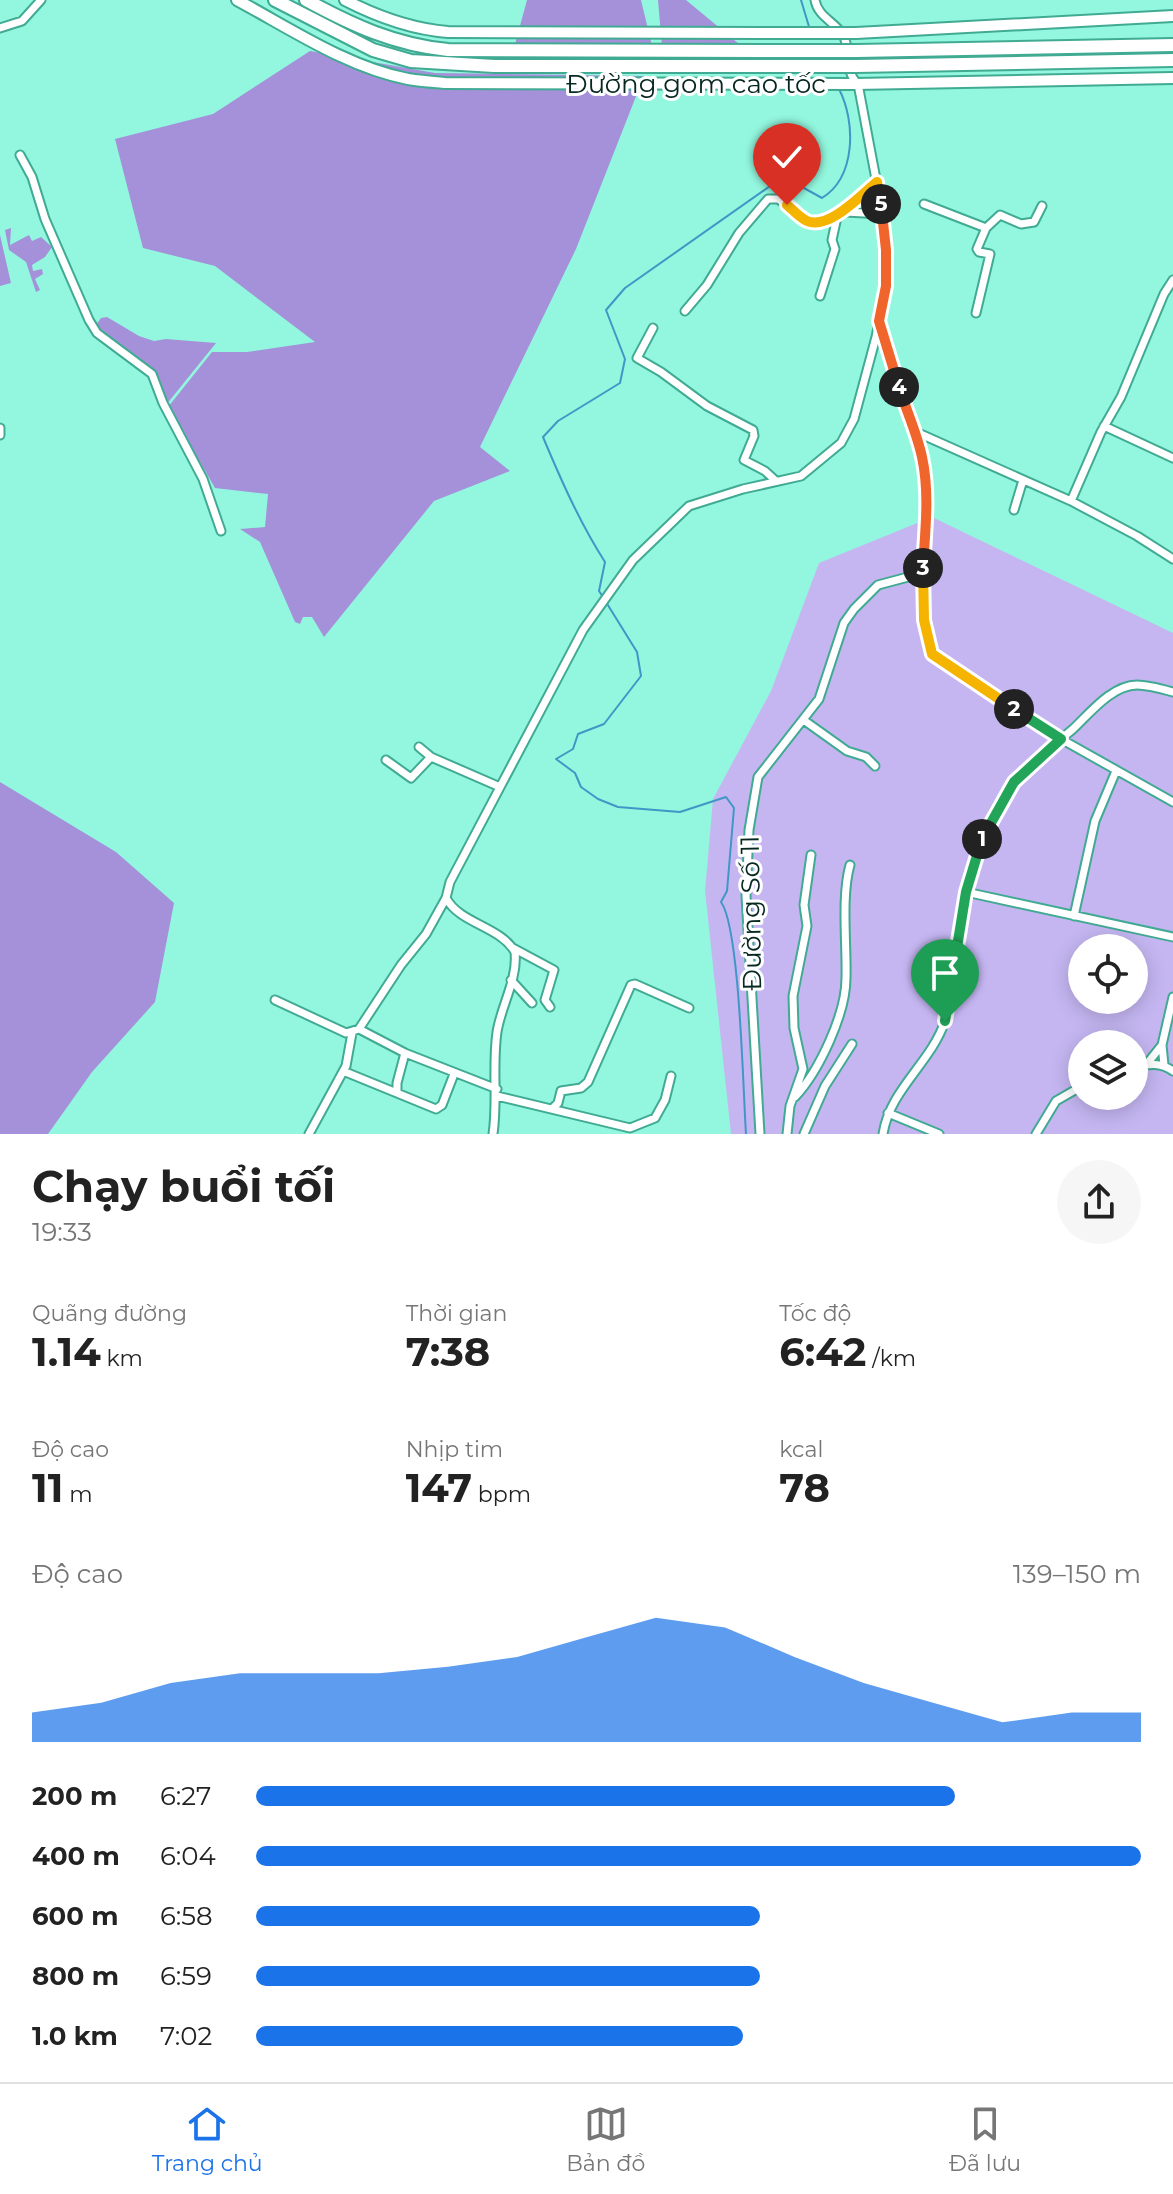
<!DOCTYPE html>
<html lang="vi">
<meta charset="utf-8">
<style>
body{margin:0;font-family:Montserrat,sans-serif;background:#f6f6f6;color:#222;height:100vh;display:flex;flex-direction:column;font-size:30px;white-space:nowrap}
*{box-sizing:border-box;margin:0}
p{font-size:26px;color:#767676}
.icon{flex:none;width:44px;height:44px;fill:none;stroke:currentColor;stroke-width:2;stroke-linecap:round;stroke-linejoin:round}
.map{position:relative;height:1134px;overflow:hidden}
.panel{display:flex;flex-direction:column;background:#fff;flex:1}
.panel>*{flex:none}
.fabs{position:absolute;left:1068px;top:934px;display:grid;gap:16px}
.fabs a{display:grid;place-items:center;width:80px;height:80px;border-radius:50%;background:#fff;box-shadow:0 4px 20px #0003;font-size:40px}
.pin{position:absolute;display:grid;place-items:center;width:68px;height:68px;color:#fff;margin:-82px -34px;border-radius:50% 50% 50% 0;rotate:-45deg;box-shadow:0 0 8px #0007}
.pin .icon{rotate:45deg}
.km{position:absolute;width:40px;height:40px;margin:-20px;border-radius:50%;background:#222;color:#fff;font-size:22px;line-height:40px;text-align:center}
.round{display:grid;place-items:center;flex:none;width:84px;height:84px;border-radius:42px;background:#f6f6f6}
.headline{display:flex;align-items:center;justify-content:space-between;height:136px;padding:0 32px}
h1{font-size:44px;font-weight:700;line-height:60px}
.metrics{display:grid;grid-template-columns:repeat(3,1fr);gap:12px;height:136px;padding:8px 32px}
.metrics div{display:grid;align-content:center}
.metrics b{font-size:40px;font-weight:700}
.metrics small{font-size:22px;font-weight:400}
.metrics p{font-size:22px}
.chart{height:224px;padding:16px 32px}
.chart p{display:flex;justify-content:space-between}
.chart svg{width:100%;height:144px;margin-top:8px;fill:#1a73e8;opacity:.7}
ul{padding:0 32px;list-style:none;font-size:26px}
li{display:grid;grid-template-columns:128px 96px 1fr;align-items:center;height:60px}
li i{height:20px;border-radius:10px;background:#1a73e8}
.menu{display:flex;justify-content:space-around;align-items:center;height:112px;border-top:2px solid #e0e0e0;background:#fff;font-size:22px;color:#767676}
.menu a{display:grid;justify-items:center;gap:4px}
.menu .current{color:#1a73e8}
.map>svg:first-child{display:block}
.green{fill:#c5b6f2;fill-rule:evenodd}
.forest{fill:#a591da}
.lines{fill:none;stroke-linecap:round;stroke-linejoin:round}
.stream{stroke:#4196c5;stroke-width:2}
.minor-casing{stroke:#41aa93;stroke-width:11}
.secondary-casing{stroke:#41aa93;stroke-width:14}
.motorway-casing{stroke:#41aa93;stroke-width:16}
.minor{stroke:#fff;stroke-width:7}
.secondary{stroke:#fff;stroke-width:10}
.motorway{stroke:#fff;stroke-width:12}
.secondary-bridge-casing{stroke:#41aa93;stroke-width:14;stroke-linecap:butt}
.motorway-bridge-casing{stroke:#41aa93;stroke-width:16;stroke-linecap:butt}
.secondary-bridge{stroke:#fff;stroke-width:10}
.motorway-bridge{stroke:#fff;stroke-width:12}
.split-1-casing{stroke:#fff;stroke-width:16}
.split-2-casing{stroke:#fff;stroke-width:16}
.split-3-casing{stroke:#fff;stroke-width:16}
.split-4-casing{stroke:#fff;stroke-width:16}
.split-5-casing{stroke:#fff;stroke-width:16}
.split-6-casing{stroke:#fff;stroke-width:16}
.split-1{stroke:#22a559;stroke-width:10}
.split-2{stroke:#22a559;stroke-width:10}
.split-3{stroke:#f5b400;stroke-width:10}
.split-4{stroke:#f0652b;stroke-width:10}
.split-5{stroke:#f0652b;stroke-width:10}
.split-6{stroke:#f5b400;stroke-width:10}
.labels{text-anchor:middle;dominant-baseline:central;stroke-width:6;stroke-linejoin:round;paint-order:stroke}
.street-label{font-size:26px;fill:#062821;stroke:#fff}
</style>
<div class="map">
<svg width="1173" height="1134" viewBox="0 0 1173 1134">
<rect width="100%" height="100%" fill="#92f7de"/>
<path class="green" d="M 932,517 L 1173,633 L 1173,1134 L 731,1134 L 705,891 L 713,799 L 771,691 L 819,563 ZM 1082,948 L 1134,948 L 1134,1000 L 1082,1000 ZM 1082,1044 L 1134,1044 L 1134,1096 L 1082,1096 Z"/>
<path class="forest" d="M 527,0 L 641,0 L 653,50 L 514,48 Z
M 658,0 L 686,0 L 739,44 L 662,47 Z
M 310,51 L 435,73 L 644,76 L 576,249 L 480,447 L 510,471 L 434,501 L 324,637 L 312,617 L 303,617 L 300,624 L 295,622 L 260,542 L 240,529 L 265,527 L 268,494 L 215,488 L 168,407 L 212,352 L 247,352 L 315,342 L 215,266 L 143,248 L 115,139 L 213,114 Z
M 11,228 L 10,245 L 29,235 L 32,241 L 41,237 L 52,247 L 45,257 L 32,265 L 33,271 L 42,269 L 43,274 L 35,279 L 40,290 L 36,292 L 26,262 L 9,250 L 5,230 Z
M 0,235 L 11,283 L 0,286 Z
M 107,317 L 139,336 L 154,341 L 166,339 L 216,343 L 166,405 L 157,381 L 93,329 L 101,318 Z
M 0,782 L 116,852 L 174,903 L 155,1002 L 92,1072 L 48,1134 L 0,1134 Z"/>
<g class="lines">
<path class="stream" d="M 801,0 L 810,30
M 603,597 L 599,591 L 605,562 C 580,523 561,480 543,437 L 558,421 L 620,383 L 625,359 L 606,310 L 625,288 L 780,179 L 793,182 L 822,198 C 856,177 856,122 839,89
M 606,602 L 637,652 L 641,676 L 604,724 L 578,734 L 573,749 L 556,759 L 575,773 L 581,787 L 598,799 L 618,807 L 680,812 L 726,797 L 734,808 L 727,891 L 721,902 C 740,928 743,1092 746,1134"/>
<g class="minor-casing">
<path id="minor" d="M 0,28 L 22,21 L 41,0
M 20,155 L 32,177 L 45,219 L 89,320 L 97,333 L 152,374 L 163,403 L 203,479 L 221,531
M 924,204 L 986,228
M 846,212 L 882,214
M 820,296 L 835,249 L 832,240 L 837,217 L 877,182
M 685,311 L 707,285 L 739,233 L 768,199 L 778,199 L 811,222 L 837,217
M 976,313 L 990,254 L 979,252 L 977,249 L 986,228 L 1000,215 L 1021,224 L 1034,222 L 1042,206
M 880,324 L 923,459 L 926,489 L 923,573 L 924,620 L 932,654 L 984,691 L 1061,739 L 1173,802
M 653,328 L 637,358 L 661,372 L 707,406 L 753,430 L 754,436 L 744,460 L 765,471 L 776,481
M 1104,426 L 1173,458
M 0,428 L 0,435
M 916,432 L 1071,501 L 1137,536 L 1173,559
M 1071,501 L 1101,432 L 1121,397 L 1164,294 L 1173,280
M 1014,510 L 1023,480
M 805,721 L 847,751 L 866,757 L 875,766
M 419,747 L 431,757 L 500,787
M 386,760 L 411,778 L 431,757
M 966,892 L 1173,937
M 446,898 C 460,924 500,926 515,952 C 518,979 501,1006 497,1032 C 492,1066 498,1100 493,1134
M 1074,916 L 1095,821 L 1116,771
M 513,948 L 554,970 L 545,1000 L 550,1007
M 511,980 L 532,1003
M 275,1000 L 346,1033 L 359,1029 L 401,965 L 426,934 L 446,898 L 450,882 L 583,630 L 633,560 L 689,506 L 743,489 L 801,476 L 841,443 L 854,419 L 876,337 L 886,286 L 882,211 L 858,84 C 843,70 852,51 843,35 C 834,21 818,17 815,0
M 359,1029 L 405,1053 L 497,1089
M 1146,1065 L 1162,1045
M 1164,1065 L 1162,1045 L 1173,997
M 1134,1067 C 1148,1064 1161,1062 1173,1071
M 343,1071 L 436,1109 L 442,1105 L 454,1074
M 397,1093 L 397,1083 L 405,1053
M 497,1096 L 630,1128 L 655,1118 L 665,1100 L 671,1076
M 795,1097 C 819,1071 846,1014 846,978 C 847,944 841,897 850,865
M 552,1109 L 558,1103 L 561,1091 L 581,1088 L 588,1082 L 631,985 L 635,984 L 689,1008
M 888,1113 L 939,1134
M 309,1134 L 346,1066 L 352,1033
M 760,1134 L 746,896 L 749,830 L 758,777 L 819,699 L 844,623 L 854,609 L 878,585 L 923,573
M 787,1134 L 790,1106 L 803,1069 L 794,1028 L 793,996 L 807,926 L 804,905 L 811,855
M 804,1134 L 825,1086 L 852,1044
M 883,1134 C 890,1089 931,1063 945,1021 C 958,941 961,849 1014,782 C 1030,762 1053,746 1073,729 C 1090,713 1112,685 1137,685 C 1148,685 1162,689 1173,692
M 1036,1134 L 1056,1101 L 1082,1086"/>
</g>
<g class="secondary-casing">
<path id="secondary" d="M 237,0 C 291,29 347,67 408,79 C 420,81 433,82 445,83 L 855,84 L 1173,78
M 345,0 C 378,17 411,29 448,32 L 790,33
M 856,33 L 1173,16"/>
</g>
<g class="motorway-casing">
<path id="motorway" d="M 275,0 L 373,50 L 411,61 L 494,66 L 801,66
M 306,0 C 352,25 395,45 448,50 L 797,51
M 856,51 L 1173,45
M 856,66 L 1173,60"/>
</g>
<use href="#minor" class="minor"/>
<use href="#secondary" class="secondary"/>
<use href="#motorway" class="motorway"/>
<g class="secondary-bridge-casing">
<path id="secondary-bridge" d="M 790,33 L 856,33"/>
</g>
<g class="motorway-bridge-casing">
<path id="motorway-bridge" d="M 797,51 L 856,51
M 801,66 L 856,66"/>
</g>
<use href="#secondary-bridge" class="secondary-bridge"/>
<use href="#motorway-bridge" class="motorway-bridge"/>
</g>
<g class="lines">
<g class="split-1-casing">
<path id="split-1" d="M 945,1021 L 966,892 L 982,839"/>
</g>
<g class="split-2-casing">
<path id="split-2" d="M 982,839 L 1014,782 L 1061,739 L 1014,709"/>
</g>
<g class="split-3-casing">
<path id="split-3" d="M 923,568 L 924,620 L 932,654 L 1014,709"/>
</g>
<g class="split-4-casing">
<path id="split-4" d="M 899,387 C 906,410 917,433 922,457 C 930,494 925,531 923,568"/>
</g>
<g class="split-5-casing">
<path id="split-5" d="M 881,204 L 886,250 L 886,286 L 879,321 L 899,387"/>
</g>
<g class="split-6-casing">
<path id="split-6" d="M 787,205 C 793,210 800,218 807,221 C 829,230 861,195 877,182 L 881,204"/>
</g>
<use href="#split-1" class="split-1"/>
<use href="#split-2" class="split-2"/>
<use href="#split-3" class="split-3"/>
<use href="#split-4" class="split-4"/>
<use href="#split-5" class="split-5"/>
<use href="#split-6" class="split-6"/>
</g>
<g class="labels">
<g class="street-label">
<text x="696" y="84">Đường gom cao tốc</text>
<text transform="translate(751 913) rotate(-91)">Đường Số 11</text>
</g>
</g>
</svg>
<div class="fabs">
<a><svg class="icon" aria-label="locate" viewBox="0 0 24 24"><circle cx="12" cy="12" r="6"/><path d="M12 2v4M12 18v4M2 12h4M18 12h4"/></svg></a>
<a><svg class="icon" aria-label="layers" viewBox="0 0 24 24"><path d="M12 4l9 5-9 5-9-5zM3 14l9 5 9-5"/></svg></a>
</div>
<div class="pin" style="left:945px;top:1021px;background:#1e9e55"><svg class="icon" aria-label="arrive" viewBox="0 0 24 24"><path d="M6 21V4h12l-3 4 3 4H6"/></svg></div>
<div class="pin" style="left:787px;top:205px;background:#d93025"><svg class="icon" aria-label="check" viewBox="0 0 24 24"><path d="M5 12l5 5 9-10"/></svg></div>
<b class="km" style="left:982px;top:839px">1</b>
<b class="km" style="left:1014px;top:709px">2</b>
<b class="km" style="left:923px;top:568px">3</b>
<b class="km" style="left:899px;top:387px">4</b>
<b class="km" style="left:881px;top:204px">5</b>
</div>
<section class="panel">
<div class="headline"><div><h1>Chạy buổi tối</h1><p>19:33</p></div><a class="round"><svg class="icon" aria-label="share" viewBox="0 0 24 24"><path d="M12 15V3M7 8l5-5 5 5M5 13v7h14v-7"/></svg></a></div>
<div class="metrics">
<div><p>Quãng đường</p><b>1.14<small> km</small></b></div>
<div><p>Thời gian</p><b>7:38</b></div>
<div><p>Tốc độ</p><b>6:42<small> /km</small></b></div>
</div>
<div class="metrics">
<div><p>Độ cao</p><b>11<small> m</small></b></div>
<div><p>Nhịp tim</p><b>147<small> bpm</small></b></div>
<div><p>kcal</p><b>78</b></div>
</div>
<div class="chart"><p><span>Độ cao</span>139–150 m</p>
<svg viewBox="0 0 160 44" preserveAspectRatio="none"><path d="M0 44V35L10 32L20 26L30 23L40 23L50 23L60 21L70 18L80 12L90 6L100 9L110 18L120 26L130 32L140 38L150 35L160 35V44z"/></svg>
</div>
<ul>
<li><b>200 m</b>6:27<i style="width:79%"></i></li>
<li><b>400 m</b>6:04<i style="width:100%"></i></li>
<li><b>600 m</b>6:58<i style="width:57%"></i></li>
<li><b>800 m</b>6:59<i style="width:57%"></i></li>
<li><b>1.0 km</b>7:02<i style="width:55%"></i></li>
</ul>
</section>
<nav class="menu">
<a class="current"><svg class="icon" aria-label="home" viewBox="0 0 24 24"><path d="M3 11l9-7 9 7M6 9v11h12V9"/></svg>Trang chủ</a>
<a><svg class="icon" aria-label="map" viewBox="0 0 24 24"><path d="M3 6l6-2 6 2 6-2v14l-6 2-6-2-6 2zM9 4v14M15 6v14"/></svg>Bản đồ</a>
<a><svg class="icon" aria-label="saved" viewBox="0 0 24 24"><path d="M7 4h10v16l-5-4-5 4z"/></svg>Đã lưu</a>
</nav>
